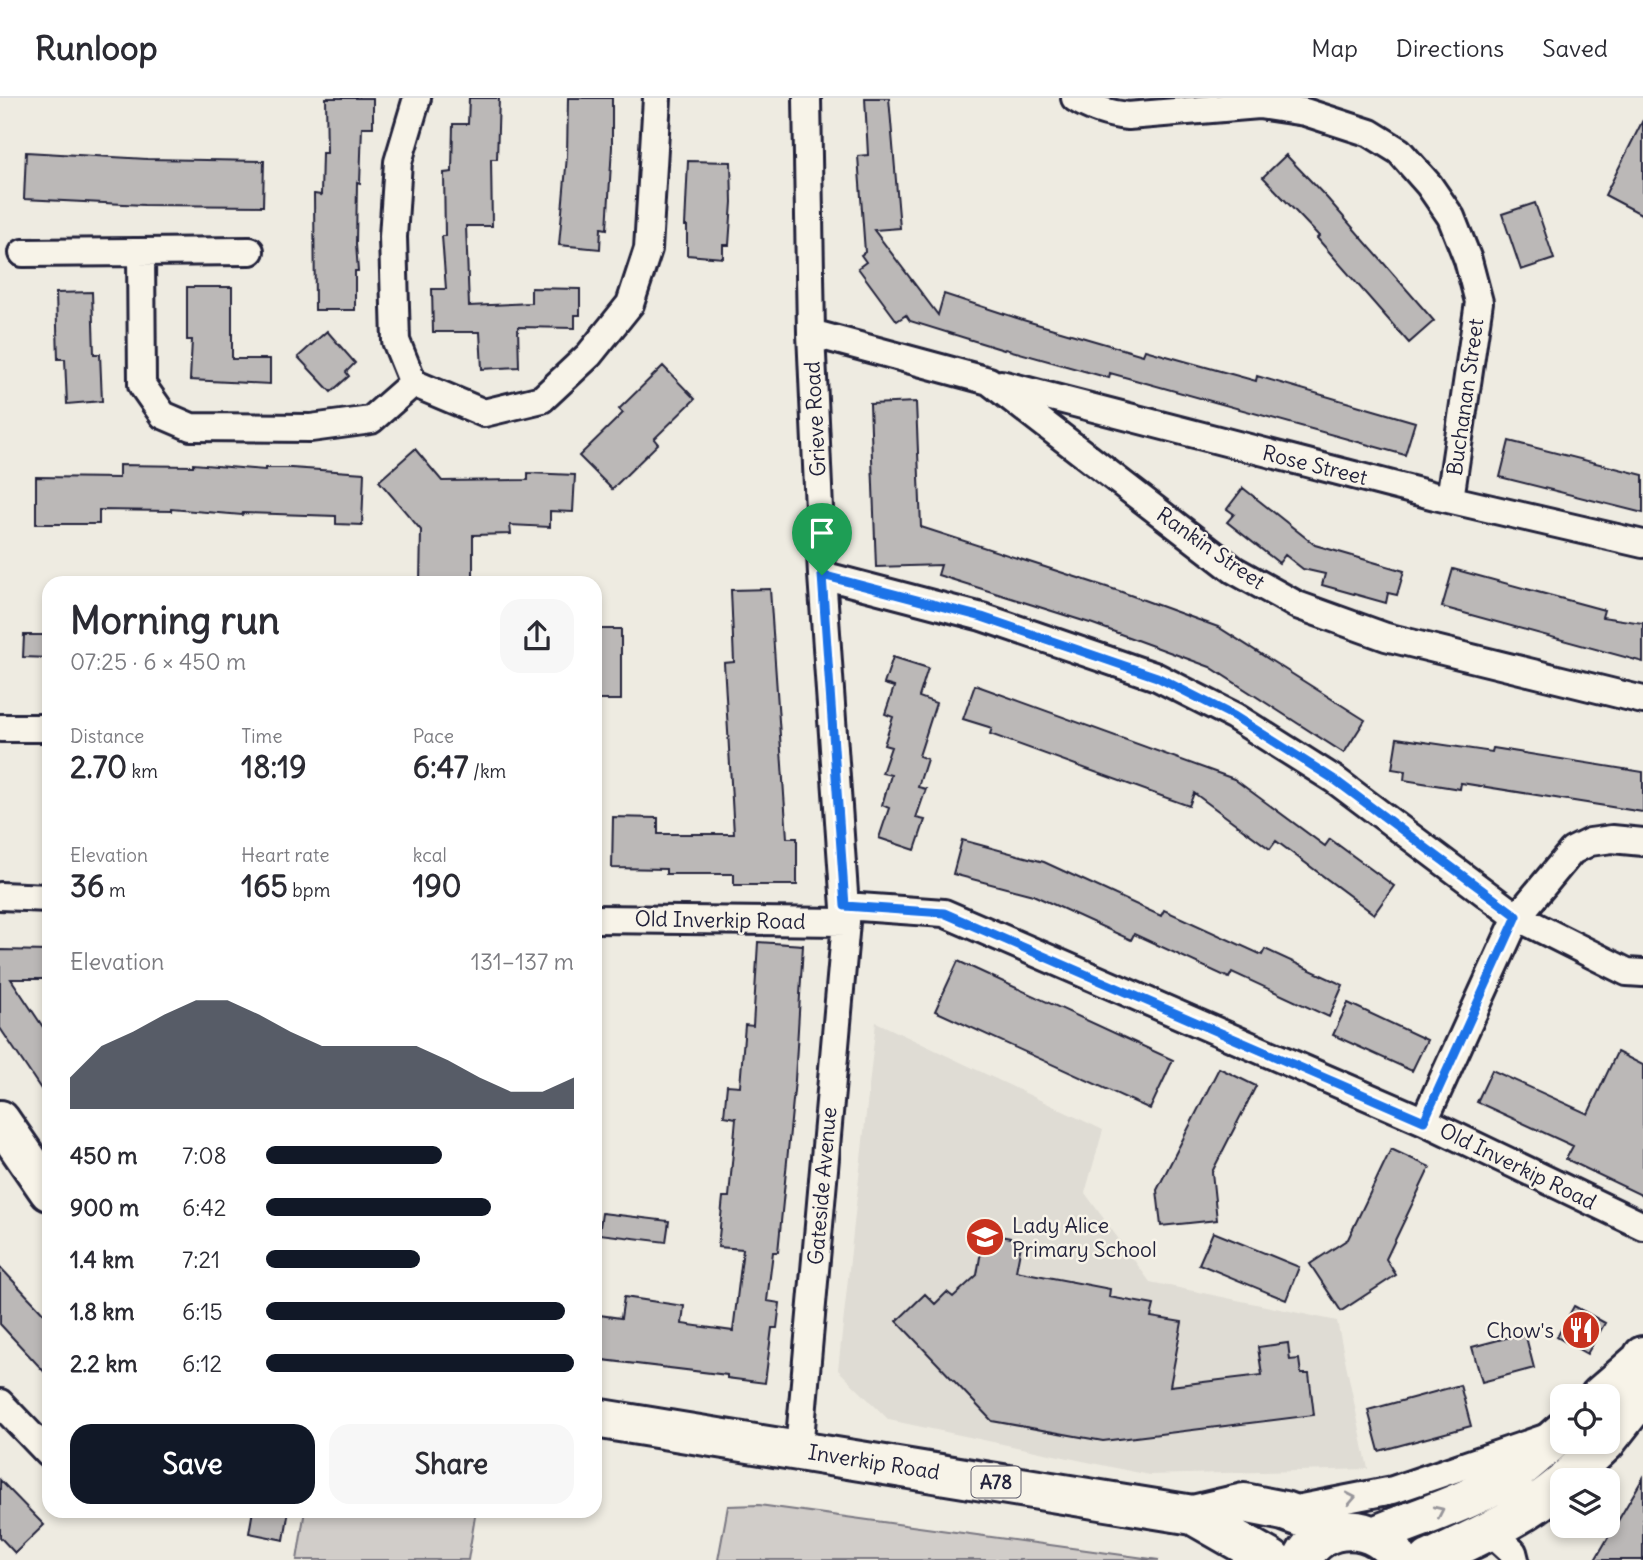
<!DOCTYPE html>
<meta charset="utf-8">
<style>
body{margin:0;font-family:Delius,sans-serif;background:#f7f7f7;color:#2b2b33;height:100vh;display:flex;flex-direction:column;font-size:26px;white-space:nowrap}
*{box-sizing:border-box;margin:0}
p{font-size:23px;color:#7c7c81}
.icon{flex:none;width:38px;height:38px;fill:none;stroke:currentColor;stroke-width:2;stroke-linecap:round;stroke-linejoin:round}
.map{position:relative;flex:1;overflow:hidden}
.side{position:absolute;left:42px;top:478px;width:560px;height:942px;display:flex;flex-direction:column;background:#fff;border-radius:21px;box-shadow:0 4px 10px #0003}
.side>*{flex:none}
.buttons{position:absolute;left:1550px;top:1286px;display:grid;gap:14px}
.buttons a{display:grid;place-items:center;width:70px;height:70px;border-radius:14px;background:#fff;box-shadow:0 4px 10px #0003;font-size:35px}
.pin{position:absolute;display:grid;place-items:center;width:60px;height:60px;color:#fff;margin:-72px -30px;border-radius:50% 50% 50% 0;rotate:-45deg;box-shadow:0 0 7px #0007}
.pin .icon{rotate:45deg}
.round{display:grid;place-items:center;flex:none;width:74px;height:74px;border-radius:21px;background:#f7f7f7}
.summary{display:flex;align-items:center;justify-content:space-between;height:119px;padding:0 28px}
h1{font-size:38px;font-weight:800;line-height:52px}
.figures{display:grid;grid-template-columns:repeat(3,1fr);gap:10px;height:119px;padding:7px 28px}
.figures div{display:grid;align-content:center}
.figures b{font-size:30px;font-weight:800}
.figures small{font-size:19px;font-weight:400}
.figures p{font-size:19px}
.chart{height:196px;padding:14px 28px}
.chart p{display:flex;justify-content:space-between}
.chart svg{width:100%;height:126px;margin-top:7px;fill:#111827;opacity:.7}
.cta{display:flex;gap:14px;margin-top:auto;padding:14px 28px}
.cta a{flex:1;height:80px;border-radius:21px;background:#111827;color:#fff;font-size:28px;font-weight:800;line-height:80px;text-align:center}
.cta a+a{background:#f7f7f7;color:#2b2b33}
ul{padding:0 28px;list-style:none;font-size:23px}
li{display:grid;grid-template-columns:112px 84px 1fr;align-items:center;height:52px}
li i{height:18px;border-radius:9px;background:#111827}
header{display:flex;align-items:center;gap:42px;box-sizing:border-box;height:98px;padding:0 35px;background:#fff;border-bottom:2px solid #e1e1e2}
header strong{font-size:33px}
nav{display:flex;gap:38px;margin-inline-start:auto;font-size:24px}
.map>svg:first-child{display:block}
.built{fill:#dfdcd4}
.green{fill:#d1cdc9;stroke:#7a7882;stroke-width:2}
.building{fill:#bbb8b7;stroke:#22223b;stroke-width:2}
.lines{fill:none;stroke-linecap:round;stroke-linejoin:round}
.minor-casing{stroke:#22223b;stroke-width:32}
.trunk-casing{stroke:#22223b;stroke-width:44}
.minor{stroke:#f7f3e8;stroke-width:26}
.trunk{stroke:#f7f3e8;stroke-width:38}
.oneway{stroke:#97959a}
.route-casing{stroke:#fff;stroke-width:14}
.route{stroke:#1a73e8;stroke-width:9}
.labels{text-anchor:middle;dominant-baseline:central;stroke-width:5;stroke-linejoin:round;paint-order:stroke}
.shield{fill:#f7f3e8;stroke:#62616f;stroke-width:2}
.shield-label{font-size:19px;font-weight:bold;fill:#22223b}
.street-label{font-size:21px;fill:#22223b;stroke:#f7f3e8}
.poi-label{font-size:21px;fill:#22223b;stroke:#f7f3e8;text-anchor:start}
</style>
<header>
<strong>Runloop</strong>
<nav><a>Map</a><a>Directions</a><a>Saved</a></nav>
</header>
<div class="map">
<svg width="1643" height="1462" viewBox="0 0 1643 1462">
<rect width="100%" height="100%" fill="#eeebe1"/>
<filter id="ink" filterUnits="userSpaceOnUse"><feTurbulence type="fractalNoise" baseFrequency=".0143" numOctaves="2"/><feDisplacementMap in="SourceGraphic" scale="14" xChannelSelector="R" yChannelSelector="G"/><feConvolveMatrix kernelMatrix="1 2 1 2 8 2 1 2 1" color-interpolation-filters="sRGB"/></filter>
<g filter="url(#ink)">
<path class="built" d="M 876,924 L 1103,1032 L 1085,1095 L 1150,1184 L 1337,1223 L 1368,1371 L 1149,1377 L 889,1322 L 838,1272 Z"/>
<path class="green" d="M 759,1407 L 1159,1462 L 718,1462 L 728,1408 Z
M 305,1412 L 476,1412 L 468,1462 L 297,1462 Z"/>
<path class="building" d="M 326,0 L 373,0 L 373,29 L 362,29 L 360,85 L 357,84 L 356,146 L 358,173 L 355,173 L 355,212 L 315,212 L 314,96 L 321,97 L 322,55 L 327,55 Z
M 469,0 L 499,0 L 497,61 L 491,61 L 492,128 L 466,128 L 469,208 L 531,205 L 531,190 L 580,191 L 580,217 L 575,217 L 575,230 L 518,229 L 519,269 L 482,271 L 480,234 L 433,234 L 432,191 L 446,191 L 442,138 L 445,138 L 444,75 L 452,74 L 453,26 L 468,26 Z
M 568,0 L 612,0 L 612,49 L 607,131 L 601,130 L 600,151 L 559,147 L 567,58 Z
M 865,0 L 889,0 L 900,130 L 874,132 L 938,217 L 944,196 L 1023,222 L 1143,257 L 1145,252 L 1256,283 L 1257,278 L 1415,324 L 1405,357 L 1110,275 L 1109,280 L 1005,251 L 1004,252 L 910,223 L 906,217 L 897,223 L 858,170 L 866,164 L 861,157 L 865,154 L 858,58 L 868,57 Z
M 1643,22 L 1643,117 L 1605,97 Z
M 26,54 L 147,61 L 264,63 L 263,108 L 144,107 L 24,101 Z
M 1286,57 L 1327,100 L 1434,223 L 1409,245 L 1317,140 L 1319,138 L 1263,79 Z
M 688,63 L 731,64 L 732,104 L 729,147 L 723,147 L 723,160 L 687,157 L 687,128 L 685,128 Z
M 1535,105 L 1554,161 L 1521,172 L 1502,116 Z
M 187,189 L 232,189 L 232,261 L 270,261 L 270,286 L 190,282 L 192,242 L 187,242 Z
M 92,194 L 94,256 L 100,256 L 102,303 L 67,306 L 65,261 L 58,261 L 56,195 Z
M 327,233 L 355,265 L 346,274 L 349,278 L 331,294 L 298,259 Z
M 663,268 L 695,301 L 654,341 L 658,346 L 612,391 L 579,358 L 623,315 L 619,311 Z
M 916,304 L 921,429 L 1119,493 L 1218,529 L 1365,622 L 1344,655 L 1210,569 L 1093,526 L 938,477 L 941,467 L 876,469 L 870,306 Z
M 1509,343 L 1643,377 L 1643,415 L 1500,379 Z
M 415,351 L 442,383 L 528,382 L 528,375 L 575,377 L 573,414 L 550,413 L 550,429 L 510,427 L 511,436 L 473,437 L 473,485 L 420,485 L 421,432 L 379,383 Z
M 193,366 L 265,372 L 265,370 L 291,370 L 364,375 L 362,427 L 336,426 L 336,418 L 243,415 L 242,417 L 171,411 L 171,413 L 99,412 L 99,426 L 36,426 L 36,379 L 119,380 L 119,367 L 193,368 Z
M 1243,390 L 1315,447 L 1404,473 L 1397,497 L 1388,495 L 1386,505 L 1322,487 L 1325,476 L 1303,471 L 1285,457 L 1279,465 L 1227,424 L 1234,416 L 1227,411 Z
M 1453,471 L 1604,512 L 1602,519 L 1643,525 L 1643,564 L 1442,509 Z
M 770,491 L 787,740 L 797,740 L 797,787 L 734,787 L 734,776 L 666,776 L 666,771 L 612,770 L 613,719 L 658,720 L 658,736 L 734,736 L 724,565 L 734,564 L 731,492 Z
M 595,531 L 621,531 L 621,602 L 595,602 Z
M 24,537 L 49,537 L 49,560 L 23,559 Z
M 893,559 L 928,570 L 919,599 L 936,605 L 919,658 L 927,661 L 918,689 L 926,691 L 916,720 L 925,722 L 915,752 L 879,740 L 889,710 L 882,707 L 891,677 L 882,675 L 891,649 L 884,647 L 893,619 L 885,616 L 894,589 L 884,586 Z
M 975,587 L 1234,681 L 1325,748 L 1330,741 L 1394,788 L 1374,816 L 1276,743 L 1270,751 L 1194,695 L 1189,708 L 990,636 L 992,630 L 963,621 Z
M 1397,640 L 1492,654 L 1493,650 L 1643,674 L 1643,714 L 1461,685 L 1460,691 L 1404,682 L 1405,673 L 1392,671 Z
M 962,742 L 1044,764 L 1161,818 L 1164,812 L 1262,857 L 1265,851 L 1343,887 L 1329,919 L 1232,874 L 1229,880 L 1134,836 L 1131,842 L 1033,797 L 953,776 Z
M 758,844 L 803,847 L 795,982 L 778,1154 L 773,1154 L 767,1203 L 780,1205 L 777,1230 L 772,1230 L 765,1285 L 727,1280 L 727,1277 L 595,1261 L 599,1217 L 621,1220 L 624,1199 L 684,1208 L 682,1226 L 733,1233 L 743,1151 L 718,1149 L 723,1099 L 729,1099 L 736,1020 L 724,1018 L 727,987 L 740,988 L 745,927 L 753,928 Z
M 0,852 L 49,853 L 49,881 L 11,881 L 49,938 L 49,1003 L 0,930 Z
M 958,863 L 1173,962 L 1150,1011 L 935,913 Z
M 1348,905 L 1427,942 L 1412,973 L 1333,937 Z
M 1617,954 L 1643,967 L 1643,1098 L 1566,1061 L 1573,1048 L 1477,1004 L 1492,972 L 1588,1016 Z
M 1219,970 L 1256,988 L 1212,1074 L 1217,1122 L 1161,1128 L 1157,1092 Z
M 1391,1051 L 1430,1069 L 1386,1161 L 1396,1177 L 1341,1213 L 1310,1166 L 1348,1141 Z
M 602,1115 L 669,1123 L 666,1144 L 599,1136 Z
M 1213,1134 L 1299,1169 L 1286,1202 L 1199,1166 Z
M 984,1135 L 1022,1142 L 1016,1173 L 1110,1191 L 1109,1199 L 1154,1207 L 1151,1219 L 1182,1224 L 1170,1288 L 1262,1277 L 1258,1249 L 1288,1245 L 1290,1262 L 1299,1261 L 1301,1276 L 1309,1276 L 1314,1317 L 1103,1343 L 992,1323 L 897,1223 L 925,1196 L 935,1206 L 947,1194 L 953,1199 L 977,1177 Z
M 0,1169 L 49,1221 L 49,1279 L 0,1226 Z
M 1574,1208 L 1605,1225 L 1587,1256 L 1557,1239 Z
M 1525,1235 L 1534,1270 L 1482,1284 L 1472,1249 Z
M 1460,1287 L 1471,1328 L 1379,1353 L 1368,1312 Z
M 1643,1380 L 1643,1462 L 1595,1462 Z
M 0,1382 L 44,1427 L 15,1455 L 0,1439 Z
M 253,1412 L 289,1412 L 284,1442 L 249,1435 Z"/>
<g class="lines">
<g class="minor-casing">
<path id="minor" d="M 417,0 L 398,64 L 393,139 L 396,243 L 413,285 L 484,315 L 542,301 L 589,257 L 630,206 L 648,151 L 657,0
M 1075,0 C 1092,11 1109,16 1128,18 L 1259,7 L 1305,14 L 1370,35 L 1399,53 L 1429,87 L 1451,119 L 1468,162 L 1479,204 L 1450,401
M 141,154 L 142,287 L 163,317 L 191,329 L 311,330 L 371,322 L 413,285
M 23,155 L 250,153
M 811,235 L 989,283 L 1234,472 L 1297,507 L 1386,539 L 1643,602
M 1001,286 L 1435,398 L 1643,446
M 822,477 L 982,519 L 1157,579 L 1234,618 L 1335,682 L 1517,819 L 1627,874 L 1643,875
M 0,630 L 49,630
M 0,798 L 49,800
M 845,808 L 944,815 L 1424,1023 L 1643,1128
M 595,821 L 846,824
M 1424,1023 L 1517,819 L 1572,753 L 1590,744 L 1612,741 L 1643,744
M 0,1305 L 49,1356
M 799,1352 L 846,824 L 822,477 L 811,235 L 807,0
M 1286,1413 L 1393,1392 L 1548,1339
M 1490,1433 L 1513,1454 L 1515,1462"/>
</g>
<g class="trunk-casing">
<path id="trunk" d="M 0,1022 L 49,1093
M 1600,1298 L 1640,1263
M 595,1320 L 1193,1417 L 1244,1405 L 1284,1413 L 1338,1433
M 1608,1341 L 1630,1313 L 1643,1258
M 1566,1382 L 1606,1344
M 1193,1417 L 1272,1462
M 1376,1437 C 1424,1417 1475,1403 1518,1372 C 1534,1360 1548,1346 1563,1333
M 1302,1462 C 1322,1421 1378,1424 1399,1462
M 1429,1462 C 1475,1440 1524,1419 1563,1385"/>
</g>
<use href="#minor" class="minor"/>
<use href="#trunk" class="trunk"/>
</g>
<defs><path id="oneway-chevron" d="M-2-3.5L2.5 0L-2 3.5" fill="none" stroke-width="1.6" stroke-linecap="round" stroke-linejoin="round" transform="scale(1.75)"/></defs>
<g class="oneway">
<use href="#oneway-chevron" transform="translate(1351 1400) rotate(-11)"/>
<use href="#oneway-chevron" transform="translate(1439 1413) rotate(-25)"/>
</g>
</g>
<g class="lines" filter="url(#ink)">
<g class="route-casing">
<path id="route" d="M 822,477 L 982,519 L 1157,579 L 1234,618 L 1335,682 L 1517,818 L 1424,1023 L 944,815 L 845,808 Z"/>
</g>
<use href="#route" class="route"/>
</g>
<defs>
<g id="school-disc" transform="scale(2.0125)"><circle r="9.5" fill="#c8321e" stroke="#f7f3e8"/><path d="M0-5L7-2L0 1L-7-2ZM-4 1L0 2.5L4 1V4Q0 6-4 4Z" fill="#fff"/></g>
<g id="restaurant-disc" transform="scale(2.0125)"><circle r="9.5" fill="#c8321e" stroke="#f7f3e8"/><path d="M-5-6h1v4h1v-4h1v4h1v-4h1v5L-1.5 .5V6h-2V.5L-5-1ZM5-6V6H3V1.5H1.5Q1.5-4 5-6Z" fill="#fff"/></g>
</defs>
<g fill-rule="evenodd">
<use href="#school-disc" x="985" y="1139"/>
<use href="#restaurant-disc" x="1581" y="1232"/>
</g>
<g class="labels">
<rect class="shield" x="971.5" y="1368.5" width="49" height="31" rx="5"/>
<g class="shield-label">
<text x="996" y="1384">A78</text>
</g>
<g class="street-label">
<text transform="translate(1465 299) rotate(-82)">Buchanan Street</text>
<text transform="translate(815 321) rotate(-93)">Grieve Road</text>
<text transform="translate(1315 367) rotate(14)">Rose Street</text>
<text transform="translate(1211 450) rotate(35)">Rankin Street</text>
<text transform="translate(720 822) rotate(1)">Old Inverkip Road</text>
<text transform="translate(1518 1068) rotate(26)">Old Inverkip Road</text>
<text transform="translate(822 1088) rotate(-85)">Gateside Avenue</text>
<text transform="translate(874 1364) rotate(9)">Inverkip Road</text>
</g>
<g class="poi-label">
<text x="1012" y="1127">Lady Alice<tspan x="1012" dy="24">Primary School</tspan></text>
<text x="1554" y="1232" text-anchor="end">Chow's</text>
</g>
</g>
</svg>
<div class="buttons">
<a><svg class="icon" aria-label="locate" viewBox="0 0 24 24"><circle cx="12" cy="12" r="6"/><path d="M12 2v4M12 18v4M2 12h4M18 12h4"/></svg></a>
<a><svg class="icon" aria-label="layers" viewBox="0 0 24 24"><path d="M12 4l9 5-9 5-9-5zM3 14l9 5 9-5"/></svg></a>
</div>
<div class="pin" style="left:822px;top:477px;background:#1e9e55"><svg class="icon" aria-label="arrive" viewBox="0 0 24 24"><path d="M6 21V4h12l-3 4 3 4H6"/></svg></div>
<section class="side">
<div class="summary"><div><h1>Morning run</h1><p>07:25 · 6 × 450 m</p></div><a class="round"><svg class="icon" aria-label="share" viewBox="0 0 24 24"><path d="M12 15V3M7 8l5-5 5 5M5 13v7h14v-7"/></svg></a></div>
<div class="figures">
<div><p>Distance</p><b>2.70<small> km</small></b></div>
<div><p>Time</p><b>18:19</b></div>
<div><p>Pace</p><b>6:47<small> /km</small></b></div>
</div>
<div class="figures">
<div><p>Elevation</p><b>36<small> m</small></b></div>
<div><p>Heart rate</p><b>165<small> bpm</small></b></div>
<div><p>kcal</p><b>190</b></div>
</div>
<div class="chart"><p><span>Elevation</span>131–137 m</p>
<svg viewBox="0 0 160 44" preserveAspectRatio="none"><path d="M0 44V33L10 22L20 17L30 11L40 6L50 6L60 11L70 17L80 22L90 22L100 22L110 22L120 27L130 33L140 38L150 38L160 33V44z"/></svg>
</div>
<ul>
<li><b>450 m</b>7:08<i style="width:57%"></i></li>
<li><b>900 m</b>6:42<i style="width:73%"></i></li>
<li><b>1.4 km</b>7:21<i style="width:50%"></i></li>
<li><b>1.8 km</b>6:15<i style="width:97%"></i></li>
<li><b>2.2 km</b>6:12<i style="width:100%"></i></li>
</ul>
<div class="cta"><a>Save</a><a>Share</a></div>
</section>
</div>
